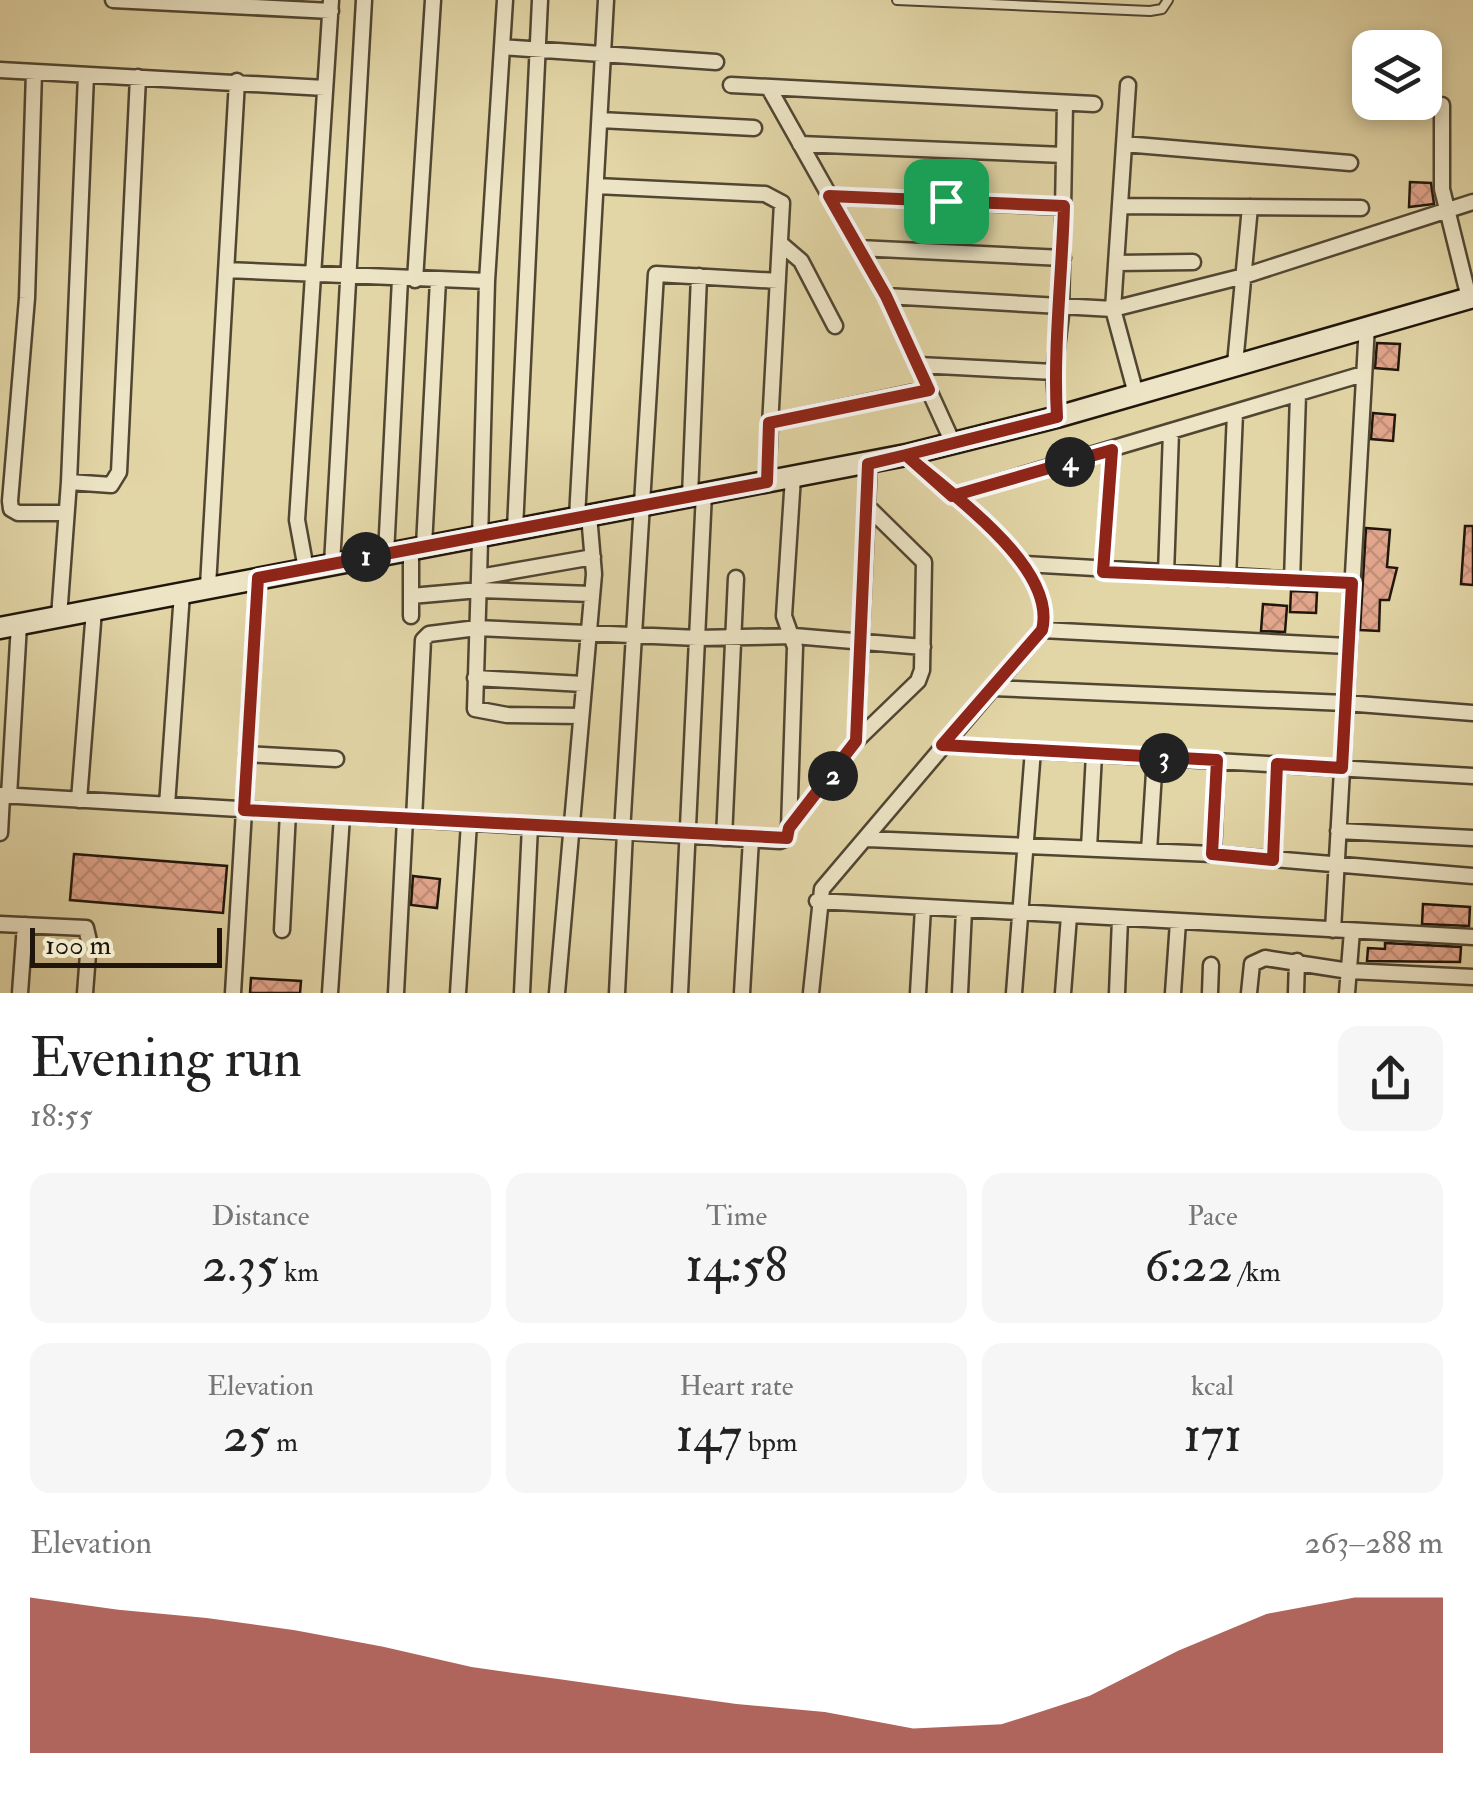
<!DOCTYPE html>
<meta charset="utf-8">
<style>
body{margin:0;font-family:"IM FELL Double Pica",serif;background:#f6f6f6;color:#222;height:100vh;display:flex;flex-direction:column;font-size:38px;white-space:nowrap}
*{box-sizing:border-box;margin:0}
p{font-size:32px;color:#767676}
.icon{flex:none;width:55px;height:55px;fill:none;stroke:currentColor;stroke-width:2;stroke-linecap:round;stroke-linejoin:round}
.map{position:relative;height:993px;overflow:hidden}
.details{display:flex;flex-direction:column;background:#fff;flex:1}
.details>*{flex:none}
.tools{position:absolute;left:1352px;top:30px;display:grid;gap:20px}
.tools a{display:grid;place-items:center;width:90px;height:90px;border-radius:20px;background:#fff;box-shadow:0 5px 15px #0003;font-size:50px}
.scale{position:absolute;left:30px;bottom:25px;width:192px;box-sizing:border-box;padding-left:10px;border:5px solid #20160b;border-top:0;font-size:28px;line-height:35px;white-space:nowrap;color:#20160b;-webkit-text-stroke:8px #ece4c5;paint-order:stroke}
.pin{position:absolute;display:grid;place-items:center;width:85px;height:85px;color:#fff;margin:-42px;border-radius:20px;box-shadow:0 5px 15px #0006}
.km{position:absolute;width:50px;height:50px;margin:-25px;border-radius:50%;background:#222;color:#fff;font-size:28px;line-height:50px;text-align:center}
.round{display:grid;place-items:center;flex:none;width:105px;height:105px;border-radius:20px;background:#f6f6f6}
.summary{display:flex;align-items:center;justify-content:space-between;height:170px;padding:0 30px}
h1{font-size:55px;font-weight:600;line-height:75px}
.stats{display:grid;grid-template-columns:repeat(3,1fr);gap:15px;height:170px;padding:10px 30px}
.stats div{display:grid;align-content:center;border-radius:20px;background:#f6f6f6;text-align:center}
.stats b{font-size:50px;font-weight:600}
.stats small{font-size:28px;font-weight:400}
.stats p{font-size:28px}
.chart{height:280px;padding:20px 30px}
.chart p{display:flex;justify-content:space-between}
.chart svg{width:100%;height:180px;margin-top:10px;fill:#8f2418;opacity:.7}
.map>svg:first-child{display:block}
.building{fill:url(#building-cross-hatch);stroke:#20160b;stroke-width:2.5}
.lines{fill:none;stroke-linecap:round;stroke-linejoin:round}
.lane-casing{stroke:#504632;stroke-width:12}
.street-casing{stroke:#504632;stroke-width:19}
.secondary-casing{stroke:#20160b;stroke-width:25}
.lane{stroke:#ece4c5;stroke-width:8}
.street{stroke:#ece4c5;stroke-width:14}
.secondary{stroke:#ece4c5;stroke-width:20}
.route-casing{stroke:#fff;stroke-width:20}
.route{stroke:#8f2418;stroke-width:12}
</style>
<div class="map">
<svg width="1473" height="993" viewBox="0 0 1473 993">
<defs>
<pattern id="building-cross-hatch" width="8" height="8" patternUnits="userSpaceOnUse" patternTransform="scale(2.5)"><rect width="8" height="8" fill="#e2a68d"/><path d="M0 0l8 8M0 8l8-8" fill="none" stroke="#c28e78"/></pattern>
</defs>
<rect width="100%" height="100%" fill="#e2d5a6"/>
<filter id="stains"><feTurbulence type="fractalNoise" baseFrequency=".002" numOctaves="4"/><feColorMatrix values="0 0 0 0 .2 0 0 0 0 .09 0 0 0 0 .02 0 0 0 .5 -.17"/></filter>
<radialGradient id="worn" r=".72"><stop offset=".6" stop-color="#630" stop-opacity="0"/><stop offset="1" stop-color="#630" stop-opacity=".3"/></radialGradient>
<path class="building" d="M 1410,182 L 1431,183 L 1434,204 L 1409,207 Z
M 1377,343 L 1400,344 L 1398,370 L 1375,368 Z
M 1373,413 L 1395,415 L 1393,441 L 1371,439 Z
M 1465,526 L 1473,526 L 1473,585 L 1461,584 Z
M 1366,528 L 1390,530 L 1387,567 L 1397,568 L 1389,600 L 1380,600 L 1379,631 L 1360,630 Z
M 1291,591 L 1317,592 L 1316,613 L 1290,612 Z
M 1263,604 L 1287,606 L 1285,632 L 1261,631 Z
M 74,854 L 227,866 L 223,913 L 70,900 Z
M 413,876 L 440,879 L 437,908 L 411,905 Z
M 1423,904 L 1470,907 L 1469,926 L 1422,924 Z
M 1385,943 L 1461,947 L 1460,962 L 1367,961 L 1368,948 L 1385,949 Z
M 251,978 L 301,981 L 300,993 L 250,993 Z"/>
<g class="lines">
<g class="lane-casing">
<path id="lane" d="M 897,0 L 1150,11 L 1162,9 L 1168,0"/>
</g>
<g class="street-casing">
<path id="street" d="M 113,0 L 331,11
M 505,0 L 487,281 L 479,577 L 593,557
M 502,47 L 716,62
M 0,70 L 325,88
M 34,72 L 27,298 L 10,501 L 11,509 L 18,513 L 66,513
M 731,85 L 1094,104
M 1128,85 L 1113,309 L 1136,394
M 770,90 L 886,296 L 953,443
M 1442,105 L 1442,189 L 1469,298
M 600,120 L 754,128
M 800,144 L 1064,155
M 1124,144 L 1350,163
M 596,186 L 765,194 L 782,203 L 767,482
M 829,196 L 1064,207
M 1120,206 L 1361,208
M 780,243 L 801,261 L 835,326
M 859,248 L 1063,258
M 1116,263 L 1193,262
M 226,270 L 487,281
M 415,280 L 433,0
M 886,296 L 1113,309 L 1244,276 L 1473,202
M 1235,364 L 1250,207
M 919,365 L 1054,372
M 1057,417 L 1054,372 L 1061,315 L 1065,103
M 769,423 L 929,389
M 69,482 L 111,485 L 119,472 L 138,77
M 690,496 L 699,276
M 952,496 L 1363,374
M 577,517 L 606,0
M 515,529 L 540,0
M 424,546 L 438,280
M 386,554 L 400,279
M 332,564 L 364,0
M 1025,564 L 1352,583
M 306,569 L 297,520 L 331,0
M 1103,572 L 1112,450
M 1166,574 L 1171,432
M 479,577 L 475,709 L 507,715 L 581,716
M 1228,578 L 1235,413
M 1292,581 L 1298,394
M 208,586 L 237,81
M 411,596 L 479,590 L 591,594
M 411,616 L 411,549
M 59,617 L 69,482 L 86,75
M 1042,630 L 1348,646
M 475,678 L 583,684
M 992,688 L 1345,703 L 1473,713
M 856,741 L 918,681 L 922,670 L 924,562 L 867,506
M 943,745 L 1473,776
M 247,754 L 336,759
M 0,795 L 780,841 L 787,838 L 789,828 L 795,647 L 784,616 L 793,477
M 9,796 L 19,624
M 79,800 L 94,610
M 167,805 L 182,593
M 414,819 L 423,640 L 429,634 L 477,628 L 698,638 L 794,636 L 923,647
M 789,828 L 856,741 L 869,463
M 1338,831 L 1473,838
M 622,832 L 656,274 L 778,281
M 0,833 L 2,796
M 724,838 L 736,578
M 867,839 L 1213,854 L 1473,876
M 1089,848 L 1094,754
M 1149,851 L 1155,757
M 1213,854 L 1217,760
M 1273,860 L 1277,764
M 817,901 L 1473,937
M 0,924 L 86,928 L 89,941 L 85,993
M 282,930 L 288,812
M 1333,930 L 1367,325
M 20,993 L 25,925
M 233,993 L 258,578
M 330,993 L 342,816
M 396,993 L 405,819
M 458,993 L 469,823
M 522,993 L 530,826
M 557,993 L 594,574 L 589,515
M 617,993 L 625,832
M 680,993 L 704,493
M 742,993 L 751,839
M 811,993 L 822,889 L 1042,630 C 1058,567 949,494 906,455
M 918,993 L 923,908
M 960,993 L 964,910
M 1014,993 L 1033,750
M 1063,993 L 1069,916
M 1117,993 L 1120,919
M 1173,993 L 1178,922
M 1210,993 L 1211,965
M 1249,993 L 1252,964 L 1265,958 L 1349,971 L 1473,977
M 1296,993 L 1297,961
M 1347,993 L 1352,931"/>
</g>
<g class="secondary-casing">
<path id="secondary" d="M 0,628 L 906,455 L 1057,417 L 1473,297"/>
</g>
<use href="#lane" class="lane"/>
<use href="#street" class="street"/>
<use href="#secondary" class="secondary"/>
</g>
<g class="lines">
<g class="route-casing">
<path id="route" d="M 946,201 L 829,196 L 886,296 L 929,390 L 769,423 L 767,482 L 258,578 L 244,810 L 787,838 L 789,828 L 856,741 L 868,464 L 906,455 C 950,494 1058,567 1042,630 L 942,745 L 1217,760 L 1212,854 L 1273,860 L 1277,764 L 1342,768 L 1352,583 L 1103,572 L 1112,450 L 952,496 L 906,455 L 1057,417 C 1053,347 1062,277 1064,206 L 946,201"/>
</g>
<use href="#route" class="route"/>
</g>
<rect width="100%" height="100%" filter="url(#stains)"/>
<rect width="100%" height="100%" fill="url(#worn)"/>
</svg>
<div class="tools">
<a><svg class="icon" aria-label="layers" viewBox="0 0 24 24"><path d="M12 4l9 5-9 5-9-5zM3 14l9 5 9-5"/></svg></a>
</div>
<div class="scale">100 m</div>
<div class="pin" style="left:946px;top:201px;background:#1e9e55"><svg class="icon" aria-label="arrive" viewBox="0 0 24 24"><path d="M6 21V4h12l-3 4 3 4H6"/></svg></div>
<b class="km" style="left:366px;top:557px">1</b>
<b class="km" style="left:833px;top:776px">2</b>
<b class="km" style="left:1164px;top:758px">3</b>
<b class="km" style="left:1070px;top:462px">4</b>
</div>
<section class="details">
<div class="summary"><div><h1>Evening run</h1><p>18:55</p></div><a class="round"><svg class="icon" aria-label="share" viewBox="0 0 24 24"><path d="M12 15V3M7 8l5-5 5 5M5 13v7h14v-7"/></svg></a></div>
<div class="stats">
<div><p>Distance</p><b>2.35<small> km</small></b></div>
<div><p>Time</p><b>14:58</b></div>
<div><p>Pace</p><b>6:22<small> /km</small></b></div>
</div>
<div class="stats">
<div><p>Elevation</p><b>25<small> m</small></b></div>
<div><p>Heart rate</p><b>147<small> bpm</small></b></div>
<div><p>kcal</p><b>171</b></div>
</div>
<div class="chart"><p><span>Elevation</span>263–288 m</p>
<svg viewBox="0 0 160 44" preserveAspectRatio="none"><path d="M0 44V6L10 9L20 11L30 14L40 18L50 23L60 26L70 29L80 32L90 34L100 38L110 37L120 30L130 19L140 10L150 6L160 6V44z"/></svg>
</div>
</section>
